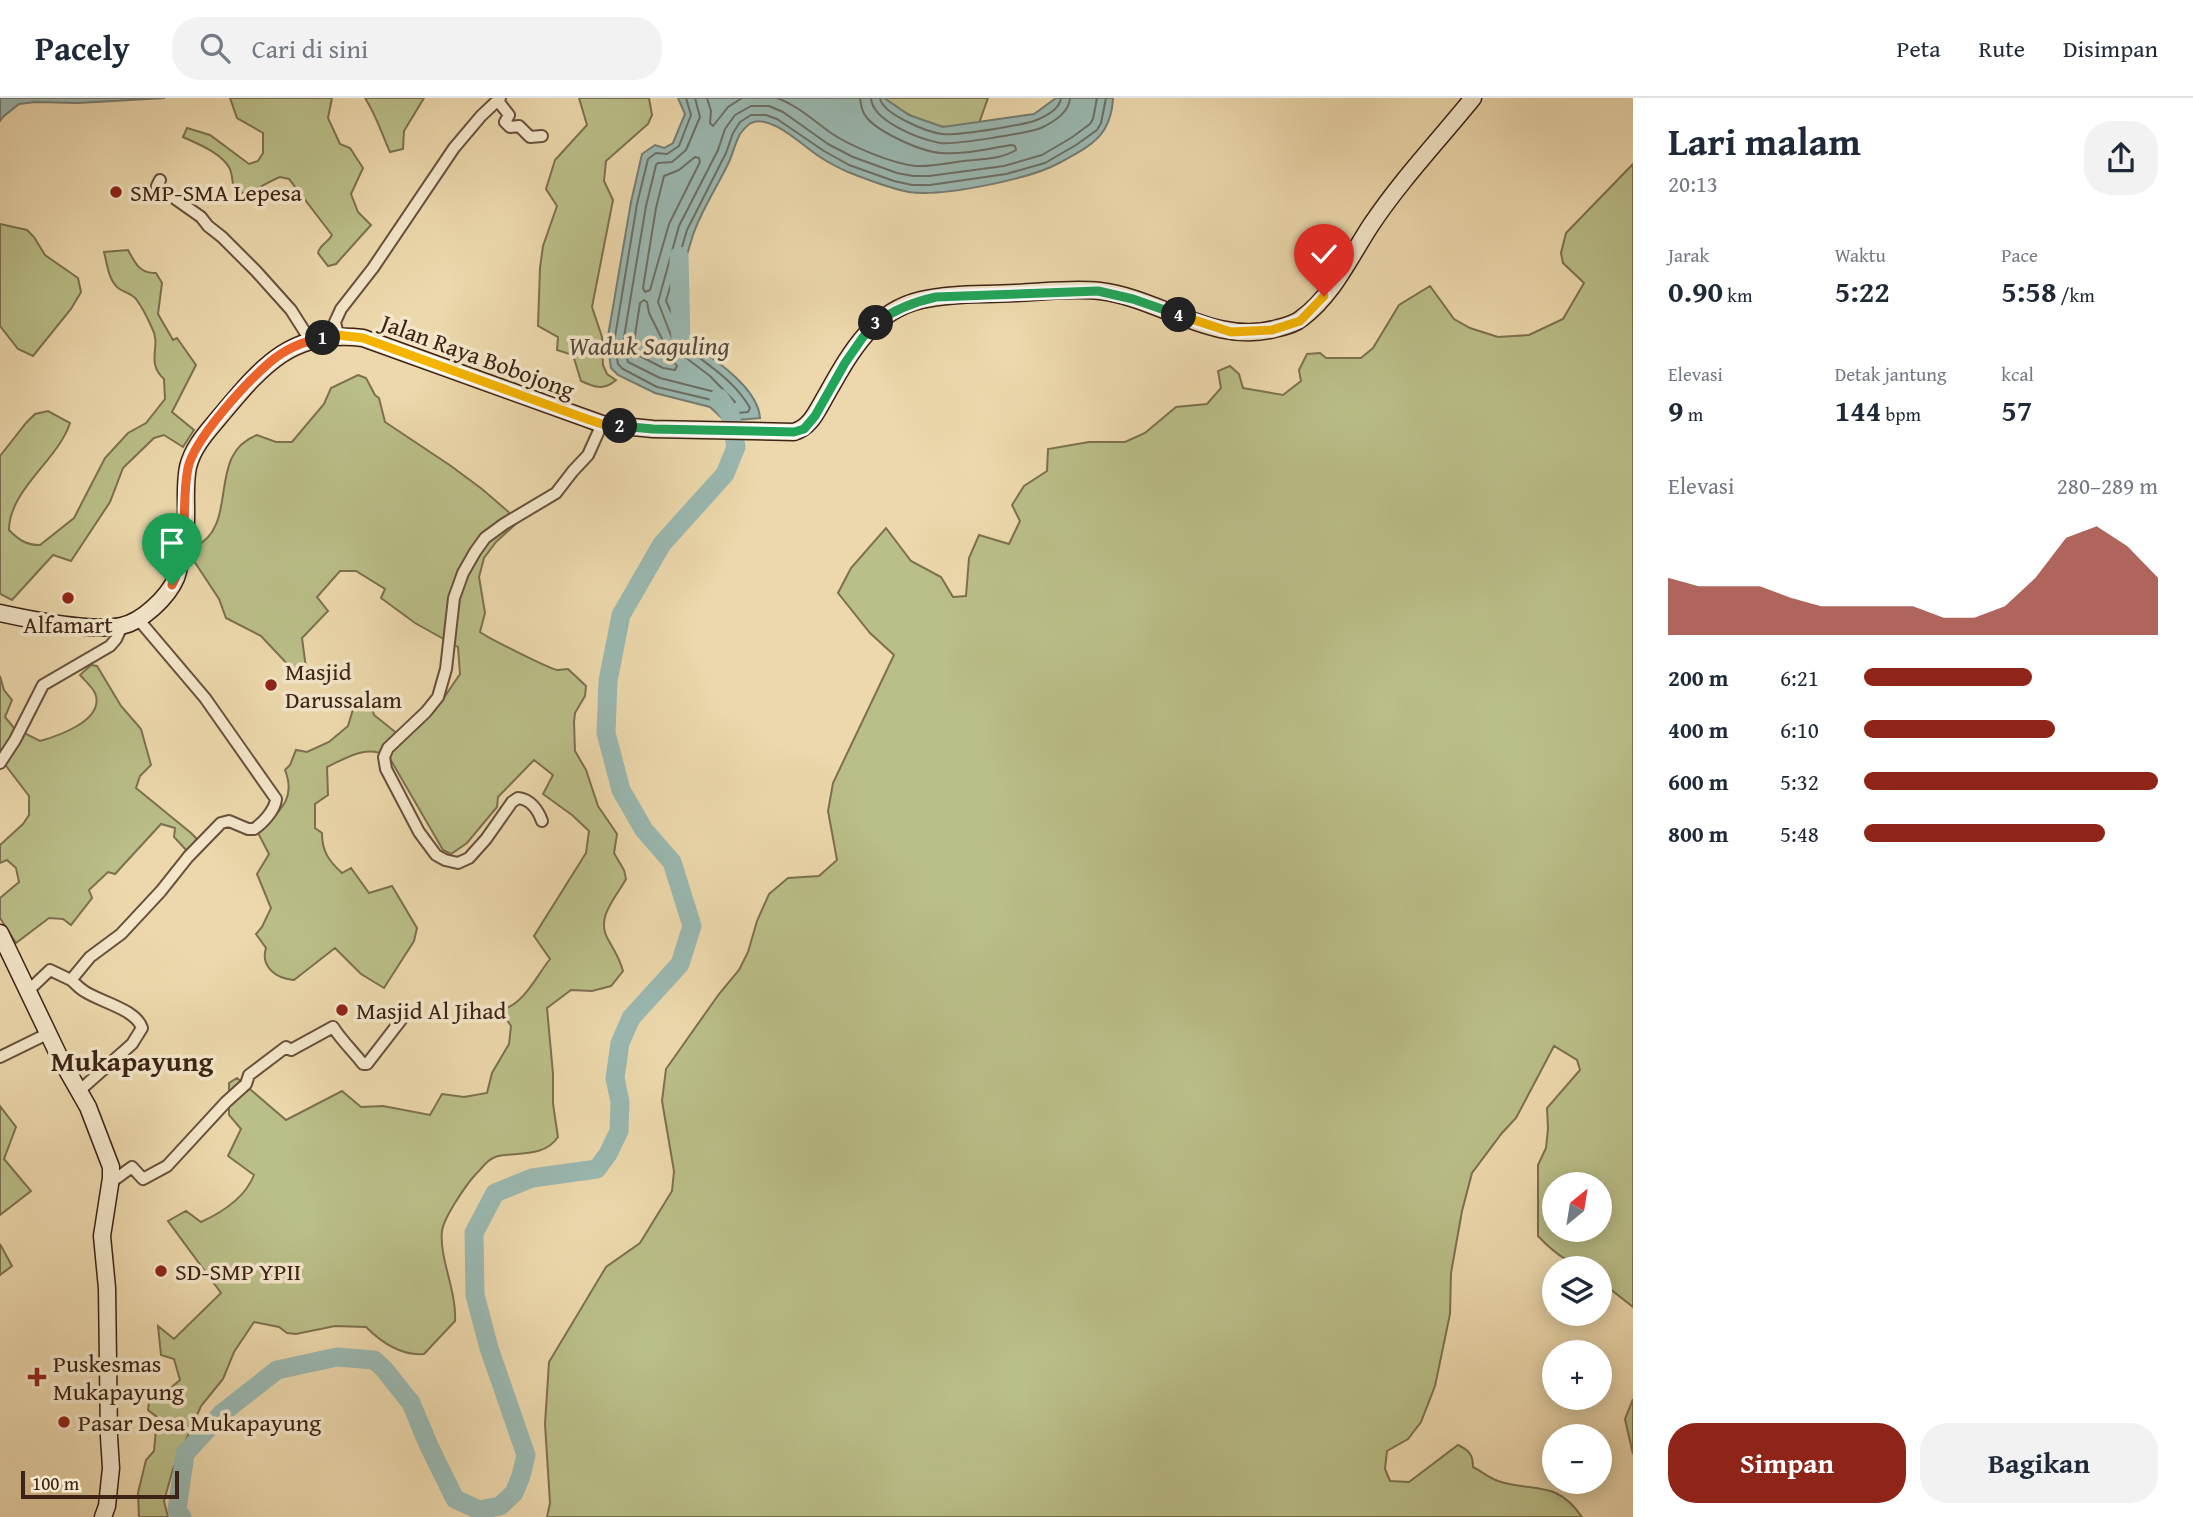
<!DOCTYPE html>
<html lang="id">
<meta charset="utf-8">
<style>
body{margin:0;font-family:"Gentium Book Plus",serif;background:#f2f2f3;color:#1f2937;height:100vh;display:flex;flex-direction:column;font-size:26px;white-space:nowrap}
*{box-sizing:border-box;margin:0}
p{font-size:23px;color:#747a83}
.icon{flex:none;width:38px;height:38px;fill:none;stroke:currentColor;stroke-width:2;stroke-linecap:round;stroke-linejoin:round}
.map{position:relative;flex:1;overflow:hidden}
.sheet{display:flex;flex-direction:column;background:#fff;width:560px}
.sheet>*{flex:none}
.needle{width:46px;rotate:30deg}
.fabs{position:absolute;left:1542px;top:1074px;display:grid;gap:14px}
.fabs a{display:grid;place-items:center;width:70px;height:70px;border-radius:50%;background:#fff;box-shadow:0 4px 18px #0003;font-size:35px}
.scale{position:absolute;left:21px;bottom:18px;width:158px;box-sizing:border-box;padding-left:7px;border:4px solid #3d2316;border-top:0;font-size:19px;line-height:24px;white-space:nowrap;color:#3d2316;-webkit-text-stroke:5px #f3e6c9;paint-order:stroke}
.pin{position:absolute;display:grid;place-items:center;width:60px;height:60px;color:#fff;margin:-72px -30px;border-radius:50% 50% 50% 0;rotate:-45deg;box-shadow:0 0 7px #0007}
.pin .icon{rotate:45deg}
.km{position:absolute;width:35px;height:35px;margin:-18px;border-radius:50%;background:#222;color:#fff;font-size:19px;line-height:35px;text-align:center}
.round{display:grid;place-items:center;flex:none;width:74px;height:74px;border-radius:28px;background:#f2f2f3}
.headline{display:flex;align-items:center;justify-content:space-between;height:119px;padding:0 35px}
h1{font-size:38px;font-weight:800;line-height:52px}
.stats{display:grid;grid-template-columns:repeat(3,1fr);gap:10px;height:119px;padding:7px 35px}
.stats div{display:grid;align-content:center}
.stats b{font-size:30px;font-weight:800}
.stats small{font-size:19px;font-weight:400}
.stats p{font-size:19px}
.chart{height:196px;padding:14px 35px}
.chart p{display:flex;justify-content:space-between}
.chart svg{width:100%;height:126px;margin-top:7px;fill:#8f2418;opacity:.7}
.button{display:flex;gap:14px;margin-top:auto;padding:14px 35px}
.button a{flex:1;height:80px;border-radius:28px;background:#8f2418;color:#fff;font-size:28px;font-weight:800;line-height:80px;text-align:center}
.button a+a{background:#f2f2f3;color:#1f2937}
ul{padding:0 35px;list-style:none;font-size:23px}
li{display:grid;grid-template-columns:112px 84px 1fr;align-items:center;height:52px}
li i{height:18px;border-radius:9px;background:#8f2418}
header{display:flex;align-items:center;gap:42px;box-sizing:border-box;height:98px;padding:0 35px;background:#fff;border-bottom:2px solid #e0e1e3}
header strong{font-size:33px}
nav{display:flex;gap:38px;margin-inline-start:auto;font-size:24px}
.search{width:490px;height:63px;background:#f2f2f3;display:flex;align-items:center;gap:18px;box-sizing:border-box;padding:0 24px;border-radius:28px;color:#747a83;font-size:26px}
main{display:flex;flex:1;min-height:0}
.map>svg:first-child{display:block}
.green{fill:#babe88;stroke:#7c704f;stroke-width:2;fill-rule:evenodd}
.water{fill:#9ab8b1;stroke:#757c73;stroke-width:2}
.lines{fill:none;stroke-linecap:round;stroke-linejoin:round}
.shore{stroke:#6c6e64;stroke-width:2}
.river{stroke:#9ab8b1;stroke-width:19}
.street-casing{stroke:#69503c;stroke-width:14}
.secondary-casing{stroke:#3d2316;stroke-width:19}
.street{stroke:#f3e6c9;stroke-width:10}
.secondary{stroke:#f3e6c9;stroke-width:16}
.split-1-casing{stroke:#fff;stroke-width:14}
.split-2-casing{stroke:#fff;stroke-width:14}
.split-3-casing{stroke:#fff;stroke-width:14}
.split-4-casing{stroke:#fff;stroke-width:14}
.split-5-casing{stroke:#fff;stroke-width:14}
.split-1{stroke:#f0652b;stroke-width:9}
.split-2{stroke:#f5b400;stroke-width:9}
.split-3{stroke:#22a559;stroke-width:9}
.split-4{stroke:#22a559;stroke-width:9}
.split-5{stroke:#f5b400;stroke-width:9}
.poi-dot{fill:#8f2418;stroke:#f3e6c9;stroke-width:2.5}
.labels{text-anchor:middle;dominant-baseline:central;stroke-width:7;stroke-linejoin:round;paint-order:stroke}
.poi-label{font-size:24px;fill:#3d2316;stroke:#f3e6c9;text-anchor:start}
.street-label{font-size:24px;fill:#3d2316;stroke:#f3e6c9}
.water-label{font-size:26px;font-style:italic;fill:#54483d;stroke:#f3e6c9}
.quarter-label{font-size:28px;font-weight:bold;fill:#3d2316;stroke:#f3e6c9}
</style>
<header>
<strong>Pacely</strong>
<div class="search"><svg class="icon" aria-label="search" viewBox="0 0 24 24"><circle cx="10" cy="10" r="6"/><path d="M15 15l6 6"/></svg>Cari di sini</div>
<nav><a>Peta</a><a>Rute</a><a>Disimpan</a></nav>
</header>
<main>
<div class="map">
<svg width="1633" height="1419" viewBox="0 0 1633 1419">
<rect width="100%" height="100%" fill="#ecd8ac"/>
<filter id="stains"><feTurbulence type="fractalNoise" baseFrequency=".00286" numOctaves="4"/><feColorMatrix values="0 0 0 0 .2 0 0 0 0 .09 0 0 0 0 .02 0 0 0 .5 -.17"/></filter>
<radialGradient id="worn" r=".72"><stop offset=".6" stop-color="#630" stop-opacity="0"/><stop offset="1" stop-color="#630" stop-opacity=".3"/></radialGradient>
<path class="green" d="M 230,0 L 332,0 L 328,20 L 340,46 L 350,50 L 363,70 L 351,96 L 358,114 L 371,127 L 336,166 L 328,168 L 318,155 C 320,146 328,145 332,137 L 289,81 L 280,79 C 266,84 250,99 235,94 C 232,87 233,79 230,71 C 222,55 198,46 183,39 L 187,30 L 210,37 L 249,66 L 258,63 L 263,55 L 263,35 L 237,20 Z
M 365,0 L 424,0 L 404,33 L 403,51 L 390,54 C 382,36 376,17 365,0 Z
M 579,0 L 649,0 L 652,17 L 648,26 L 606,63 L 604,83 L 613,102 L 592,209 L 602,239 L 603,267 L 607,276 L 616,282 C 604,293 594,289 581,283 L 573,257 L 557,252 L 558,239 L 538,228 L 540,170 L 543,148 L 557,108 L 546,91 L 555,62 L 587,27 Z
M 884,0 L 988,0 L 979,25 C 968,27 956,30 945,29 C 927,28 898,12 884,0 Z
M 1633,66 L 1633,1209 L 1600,1183 L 1600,1171 C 1574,1171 1555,1156 1538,1138 L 1538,1067 L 1546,1050 L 1548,1031 L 1547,1010 L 1580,972 L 1577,962 L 1554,948 L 1516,1020 L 1502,1035 L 1472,1075 L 1462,1113 L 1451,1175 L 1450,1216 L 1435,1288 L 1421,1324 L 1408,1341 L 1387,1353 L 1385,1371 L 1390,1383 L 1409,1384 L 1458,1347 C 1469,1352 1473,1357 1473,1369 C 1481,1373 1489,1380 1498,1383 C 1534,1395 1556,1381 1582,1419 L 547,1419 L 550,1405 L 545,1326 L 549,1264 L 606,1169 L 640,1145 L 672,1093 L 674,1073 L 662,1003 L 666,971 L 719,896 L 739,872 L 748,854 L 757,823 L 769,796 L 788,780 L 819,778 L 837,762 L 828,713 L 833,685 L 894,557 L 870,535 L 838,495 L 851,470 L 886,430 L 911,463 L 941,479 L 953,499 L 966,498 L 969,460 L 979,437 L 1009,446 L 1020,423 L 1012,407 L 1024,388 L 1047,373 L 1048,351 L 1089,344 L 1125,344 L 1145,335 L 1176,309 L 1207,306 L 1221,290 L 1218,273 L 1230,268 L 1239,276 L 1243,290 L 1283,297 L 1301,283 L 1299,272 L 1307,256 L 1320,255 L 1326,260 L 1361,260 L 1373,250 L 1399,207 L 1430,188 L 1454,221 L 1470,230 L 1498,239 L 1529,237 L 1563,221 L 1584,185 L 1563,165 L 1561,155 L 1566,135 ZM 1554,1087 L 1600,1087 L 1600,1132 L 1554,1132 Z
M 0,126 L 27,132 L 34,139 L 45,157 L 78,180 L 81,194 L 71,211 L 33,258 L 18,251 L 0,228 Z
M 128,152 C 135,165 140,176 156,175 L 162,185 L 158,216 L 173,242 L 177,240 L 196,267 L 172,314 L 194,332 L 183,349 L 164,337 L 154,340 L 123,370 L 110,404 L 71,463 L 53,457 L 12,502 L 0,496 L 0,358 L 26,325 L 35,316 L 48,313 L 70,325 C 58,362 9,392 9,432 C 19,442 26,447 40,447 L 74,420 L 105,360 L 128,335 L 146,325 L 165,301 L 164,281 C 145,264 162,248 152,230 C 148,221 142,209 136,201 C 131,195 123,194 118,190 C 108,181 107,165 104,154 Z
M 358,277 L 366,280 L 375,297 L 379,300 L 385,324 L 451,368 L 482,391 L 519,423 L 496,444 L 484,460 L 479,479 L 485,515 L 480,534 C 486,539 548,570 557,572 C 558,572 567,571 568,571 L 586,588 L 585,598 L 575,615 L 574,624 L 575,653 L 586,672 L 598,708 L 617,736 L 614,755 L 624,772 L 626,781 C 616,800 594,820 609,843 C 615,854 620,861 623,873 L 611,888 L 592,893 L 571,892 L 547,910 L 553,976 L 553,1006 L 558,1039 C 546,1057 524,1055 505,1057 C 489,1058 486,1066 475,1077 C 466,1087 444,1119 442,1133 C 439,1160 457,1194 455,1223 L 424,1256 C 402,1258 381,1244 366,1229 L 335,1228 L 296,1236 L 287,1235 L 279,1229 L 254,1224 L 234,1254 L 223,1281 L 201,1308 L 173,1371 L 164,1403 L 168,1419 L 139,1419 L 138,1395 L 146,1362 L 154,1353 L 157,1319 L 148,1312 L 150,1297 L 168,1292 L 180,1282 L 174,1261 L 161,1257 L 158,1228 L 174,1241 L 221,1195 L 168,1123 L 186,1113 L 201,1124 C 223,1114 245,1100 254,1077 L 228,1058 L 241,1031 L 229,1017 L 229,985 L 237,980 L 286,1022 L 342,993 L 361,1009 L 383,1008 L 430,1017 L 442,996 L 464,999 L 487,995 L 492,975 L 509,946 L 511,928 L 504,918 L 503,911 C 523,907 538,876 550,861 L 534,838 L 586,755 L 589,733 L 572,717 L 543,696 L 553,677 L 534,662 L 498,699 L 497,709 L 467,745 L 451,756 L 443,752 L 389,659 C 367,646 348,659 327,669 L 328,697 L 315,706 L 315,730 L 322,735 C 322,754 329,763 342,775 L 351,770 L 369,795 L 392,788 L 417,830 L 414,843 L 384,890 L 361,876 L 335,850 L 294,882 C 277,881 260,869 266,850 L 256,836 L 262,829 L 271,810 L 257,776 L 269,756 L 258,735 C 278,714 297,702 285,672 L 290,667 L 296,652 L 307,654 L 329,644 L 348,628 L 354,608 L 371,606 L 374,617 L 404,641 L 443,601 L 460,576 L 458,549 L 415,525 L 381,500 L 385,491 L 356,473 L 340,473 L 317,499 L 328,513 L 302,540 L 306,570 L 297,573 L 291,570 L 261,538 L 226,520 L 219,501 L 194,463 L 195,449 C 241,426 205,357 257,337 L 276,344 L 292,344 L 324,306 L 331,290 Z
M 91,567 L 97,568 L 121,608 L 141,631 L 151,667 L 140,678 L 136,690 L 191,735 L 196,740 L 196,744 L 187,753 L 174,739 L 175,730 L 161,726 L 115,776 L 108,774 L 89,792 L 92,800 L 71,827 L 63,821 L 49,820 L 16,845 L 0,820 L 0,800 L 19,784 L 16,770 L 7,762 L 0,765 L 0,747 L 23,726 L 29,717 L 29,698 L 0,660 L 0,578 L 4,592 L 12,602 L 5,619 L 14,630 L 40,643 C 58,638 102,623 96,598 C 95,591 85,583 80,577 Z
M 0,1008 L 16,1029 L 4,1061 L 31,1093 L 0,1117 Z
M 0,1146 L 12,1168 L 0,1177 Z
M 1633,1301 L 1633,1356 L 1625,1321 Z"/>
<path class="water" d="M 0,0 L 165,0 L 78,5 L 35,4 L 19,6 L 4,18 L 0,23 Z
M 678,0 L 884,0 L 909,17 L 943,29 L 1034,16 L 1056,0 L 1113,0 C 1111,39 1090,48 1059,65 C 1030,81 943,99 909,94 C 889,90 868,82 848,74 C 839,70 829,65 820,59 C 804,49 770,15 751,25 C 746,28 743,32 740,36 C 735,45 733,56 728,66 C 717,89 701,113 693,137 C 686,159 680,182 673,204 L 688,235 L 689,243 C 712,260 758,289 760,320 L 725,323 L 710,309 L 655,295 L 618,277 L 611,270 L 607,244 L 631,104 L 642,56 L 655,47 L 664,50 L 673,45 L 685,16 Z"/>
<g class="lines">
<path class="shore" d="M 686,0 L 691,17 L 679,48 L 667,56 L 656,55 L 648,61 L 637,106 L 614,245 L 618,266 L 623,271 L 657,289 L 712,302 L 728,316 L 748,314 L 750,310 C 735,283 708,267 684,248 L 681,236 L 666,203 L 687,132 L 726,55 L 733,35 L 740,24 L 751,17 L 766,17 L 777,21 L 824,53 L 849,67 L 894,83 L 912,87 L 930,87 L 1006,76 L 1045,65 L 1076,47 L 1097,32 L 1101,25 L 1106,0
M 695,0 L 700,19 L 686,52 L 672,64 L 658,65 L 656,67 L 646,108 L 623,245 L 628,264 L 660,280 L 715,294 L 731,307 L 735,304 L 710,278 L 677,253 L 658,204 L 679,128 L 718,52 L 725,31 L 735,17 L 751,8 L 769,8 L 783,14 L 828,46 L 853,59 L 897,75 L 913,78 L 929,78 L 1004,68 L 1042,57 L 1071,40 L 1090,26 L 1093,21 L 1097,0
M 707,0 L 711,13 L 710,25 L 713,28 L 728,9 L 742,0
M 777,0 C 797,7 814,23 831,35 C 850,48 893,66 916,68 C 932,69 948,65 964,63 C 981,61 1002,61 1016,52 L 1015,48 L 1012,47 C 990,50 964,57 941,55 C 922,54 880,35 867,20 C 862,14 861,8 860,0
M 871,0 C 872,23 919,41 940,45 C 953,47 1029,35 1041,30 C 1054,24 1069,15 1070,0
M 880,0 C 882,16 927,34 942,36 C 956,38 1027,27 1039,21 C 1048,17 1060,10 1061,0
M 695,59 L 699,60 L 700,64 L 669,126 L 650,192 L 645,194 L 643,190 L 656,110 L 664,78 L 679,72 Z
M 644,202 L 647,204 L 649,215 L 662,241 L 665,253 L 677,268 L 675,272 L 663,270 L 636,256 L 634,244 L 640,205 Z"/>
<path class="river" d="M 679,158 L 681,247
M 182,1419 L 177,1412 L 185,1356 L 221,1316 L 277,1272 L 337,1259 L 374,1262 L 384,1271 L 411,1305 L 429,1348 L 455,1401 L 479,1412 L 500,1408 L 514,1395 L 521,1378 L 526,1357 L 489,1250 L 475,1197 L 474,1135 L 495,1095 L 532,1080 L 597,1071 L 608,1056 L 619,1033 L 620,1004 L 615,980 L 620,945 L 631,920 L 680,866 L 692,828 L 672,764 L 644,732 L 621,692 L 606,635 L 608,583 L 621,517 L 662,446 L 725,376 L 736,349 L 730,316 L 719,300"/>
<g class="street-casing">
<path id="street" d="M 498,3 L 509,17 L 505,24 L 510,29 L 519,28 L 530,39 L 542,38
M 160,82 L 157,88 L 201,119 L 208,128 L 222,139 L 256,173 L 291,212 L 310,242
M 338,237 L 335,224 L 341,211 L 373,170 L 454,50 L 481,18 L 500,0
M 0,665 L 15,642 L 43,587 L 110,548 L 116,541 L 122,528
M 542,723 C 538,712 530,701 518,700 L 512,704 L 486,741 L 469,760 L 458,765 L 445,762 L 436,757 L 419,734 L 386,671 L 384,659 L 388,650 L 426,614 L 438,599 L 446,571 L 454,500 L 463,475 L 475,454 L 485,440 L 504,426 L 556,395 L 573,373 L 588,357 L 602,326
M 71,882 C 75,885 79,890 84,893 C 100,904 136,911 142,930 L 132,946 L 79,993
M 29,892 L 50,872 L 71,882 L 90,859 L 121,836 L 161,793 L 188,759 L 221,725 L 229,723 L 248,731 L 254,731 C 263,725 275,712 276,701 L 205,600 L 138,521
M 0,959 L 49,935
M 110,1085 L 132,1069 L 143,1081 L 167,1068 L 226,1004 L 246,986 L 249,977 L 286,949 L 291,952 L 333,929 C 342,943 353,953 363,966 L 367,966 L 401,922"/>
</g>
<g class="secondary-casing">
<path id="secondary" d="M 0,515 C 32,522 90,534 121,528 C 142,524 168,499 176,480 C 180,469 182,455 184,444 C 189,419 183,394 188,369 C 193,348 208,333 222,316 C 263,267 293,231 363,240 L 602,326 L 653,331 L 794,334 C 810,329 816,315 824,301 C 848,259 870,214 921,202 C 951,195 984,197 1015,195 C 1043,194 1072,190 1100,193 C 1160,200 1216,249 1278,230 C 1286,228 1295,226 1302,220 C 1333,197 1350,159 1371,127 C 1401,82 1439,42 1473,0
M 0,835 L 59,958 L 88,1009 L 111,1069 L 111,1080 L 102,1138 L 107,1190 L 109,1339 L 111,1370 L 107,1408 L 103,1419"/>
</g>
<use href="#street" class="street"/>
<use href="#secondary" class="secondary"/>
</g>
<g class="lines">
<g class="split-1-casing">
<path id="split-1" d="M 172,487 C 191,450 180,409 188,370 C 194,341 246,285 269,265 C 284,252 304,243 323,240"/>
</g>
<g class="split-2-casing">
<path id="split-2" d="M 323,240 L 338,237 L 363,240 L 587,321 L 602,326 L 620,328"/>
</g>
<g class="split-3-casing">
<path id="split-3" d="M 620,328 L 653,331 L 794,334 L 804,331 L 815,318 L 845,265 L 863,239 L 876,225"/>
</g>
<g class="split-4-casing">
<path id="split-4" d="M 876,225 C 895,211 913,204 936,199 L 1098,193 L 1133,201 L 1179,217"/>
</g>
<g class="split-5-casing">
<path id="split-5" d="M 1179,217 L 1231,234 L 1272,232 L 1300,223 L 1324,198"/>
</g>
<use href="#split-1" class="split-1"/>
<use href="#split-2" class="split-2"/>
<use href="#split-3" class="split-3"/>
<use href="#split-4" class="split-4"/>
<use href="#split-5" class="split-5"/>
</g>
<g class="poi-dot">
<circle cx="116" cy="94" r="7"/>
<circle cx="68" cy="500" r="7"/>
<circle cx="271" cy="587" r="7"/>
<circle cx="342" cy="912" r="7"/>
<circle cx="161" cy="1173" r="7"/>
<path d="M33.5 1268.5h7v7h7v7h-7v7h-7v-7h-7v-7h7z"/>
<circle cx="64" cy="1324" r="7"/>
</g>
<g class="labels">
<g class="poi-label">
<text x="130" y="94">SMP-SMA Lepesa</text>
<text x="68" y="526" text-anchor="middle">Alfamart</text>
<text x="285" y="573">Masjid<tspan x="285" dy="28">Darussalam</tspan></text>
<text x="356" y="912">Masjid Al Jihad</text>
<text x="175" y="1173">SD-SMP YPII</text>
<text x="53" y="1265">Puskesmas<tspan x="53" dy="28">Mukapayung</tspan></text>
<text x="78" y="1324">Pasar Desa Mukapayung</text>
</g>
<g class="street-label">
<text transform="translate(478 258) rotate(20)">Jalan Raya Bobojong</text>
</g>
<g class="water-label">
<text x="649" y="247">Waduk Saguling</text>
</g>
<g class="quarter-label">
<text x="132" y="962">Mukapayung</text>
</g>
</g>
<rect width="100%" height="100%" filter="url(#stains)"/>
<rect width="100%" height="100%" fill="url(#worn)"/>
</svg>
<div class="fabs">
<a><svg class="needle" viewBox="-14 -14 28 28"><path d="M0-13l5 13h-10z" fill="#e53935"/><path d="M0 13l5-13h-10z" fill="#747a83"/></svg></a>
<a><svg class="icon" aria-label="layers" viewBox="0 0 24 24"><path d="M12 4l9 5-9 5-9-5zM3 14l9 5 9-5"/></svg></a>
<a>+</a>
<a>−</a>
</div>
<div class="scale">100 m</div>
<div class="pin" style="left:172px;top:487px;background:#1e9e55"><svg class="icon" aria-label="arrive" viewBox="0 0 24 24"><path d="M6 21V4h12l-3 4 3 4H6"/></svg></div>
<div class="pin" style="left:1324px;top:198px;background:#d93025"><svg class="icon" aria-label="check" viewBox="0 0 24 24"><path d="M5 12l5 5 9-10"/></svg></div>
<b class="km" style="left:323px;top:240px">1</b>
<b class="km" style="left:620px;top:328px">2</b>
<b class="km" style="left:876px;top:225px">3</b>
<b class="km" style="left:1179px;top:217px">4</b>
</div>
<section class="sheet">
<div class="headline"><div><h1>Lari malam</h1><p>20:13</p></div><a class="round"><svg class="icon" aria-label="share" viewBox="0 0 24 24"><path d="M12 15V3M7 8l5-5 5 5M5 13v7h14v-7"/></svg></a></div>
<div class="stats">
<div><p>Jarak</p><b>0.90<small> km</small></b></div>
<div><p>Waktu</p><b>5:22</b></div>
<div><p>Pace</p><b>5:58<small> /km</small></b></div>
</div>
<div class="stats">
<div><p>Elevasi</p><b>9<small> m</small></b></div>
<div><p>Detak jantung</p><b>144<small> bpm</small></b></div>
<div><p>kcal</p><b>57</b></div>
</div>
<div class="chart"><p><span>Elevasi</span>280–289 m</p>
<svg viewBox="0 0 160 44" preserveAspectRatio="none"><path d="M0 44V24L10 27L20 27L30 27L40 31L50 34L60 34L70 34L80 34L90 38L100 38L110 34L120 24L130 10L140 6L150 13L160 24V44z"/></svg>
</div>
<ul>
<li><b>200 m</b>6:21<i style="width:57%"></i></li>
<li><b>400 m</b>6:10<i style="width:65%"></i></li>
<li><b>600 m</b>5:32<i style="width:100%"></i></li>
<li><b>800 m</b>5:48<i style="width:82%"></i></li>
</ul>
<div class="button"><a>Simpan</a><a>Bagikan</a></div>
</section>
</main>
